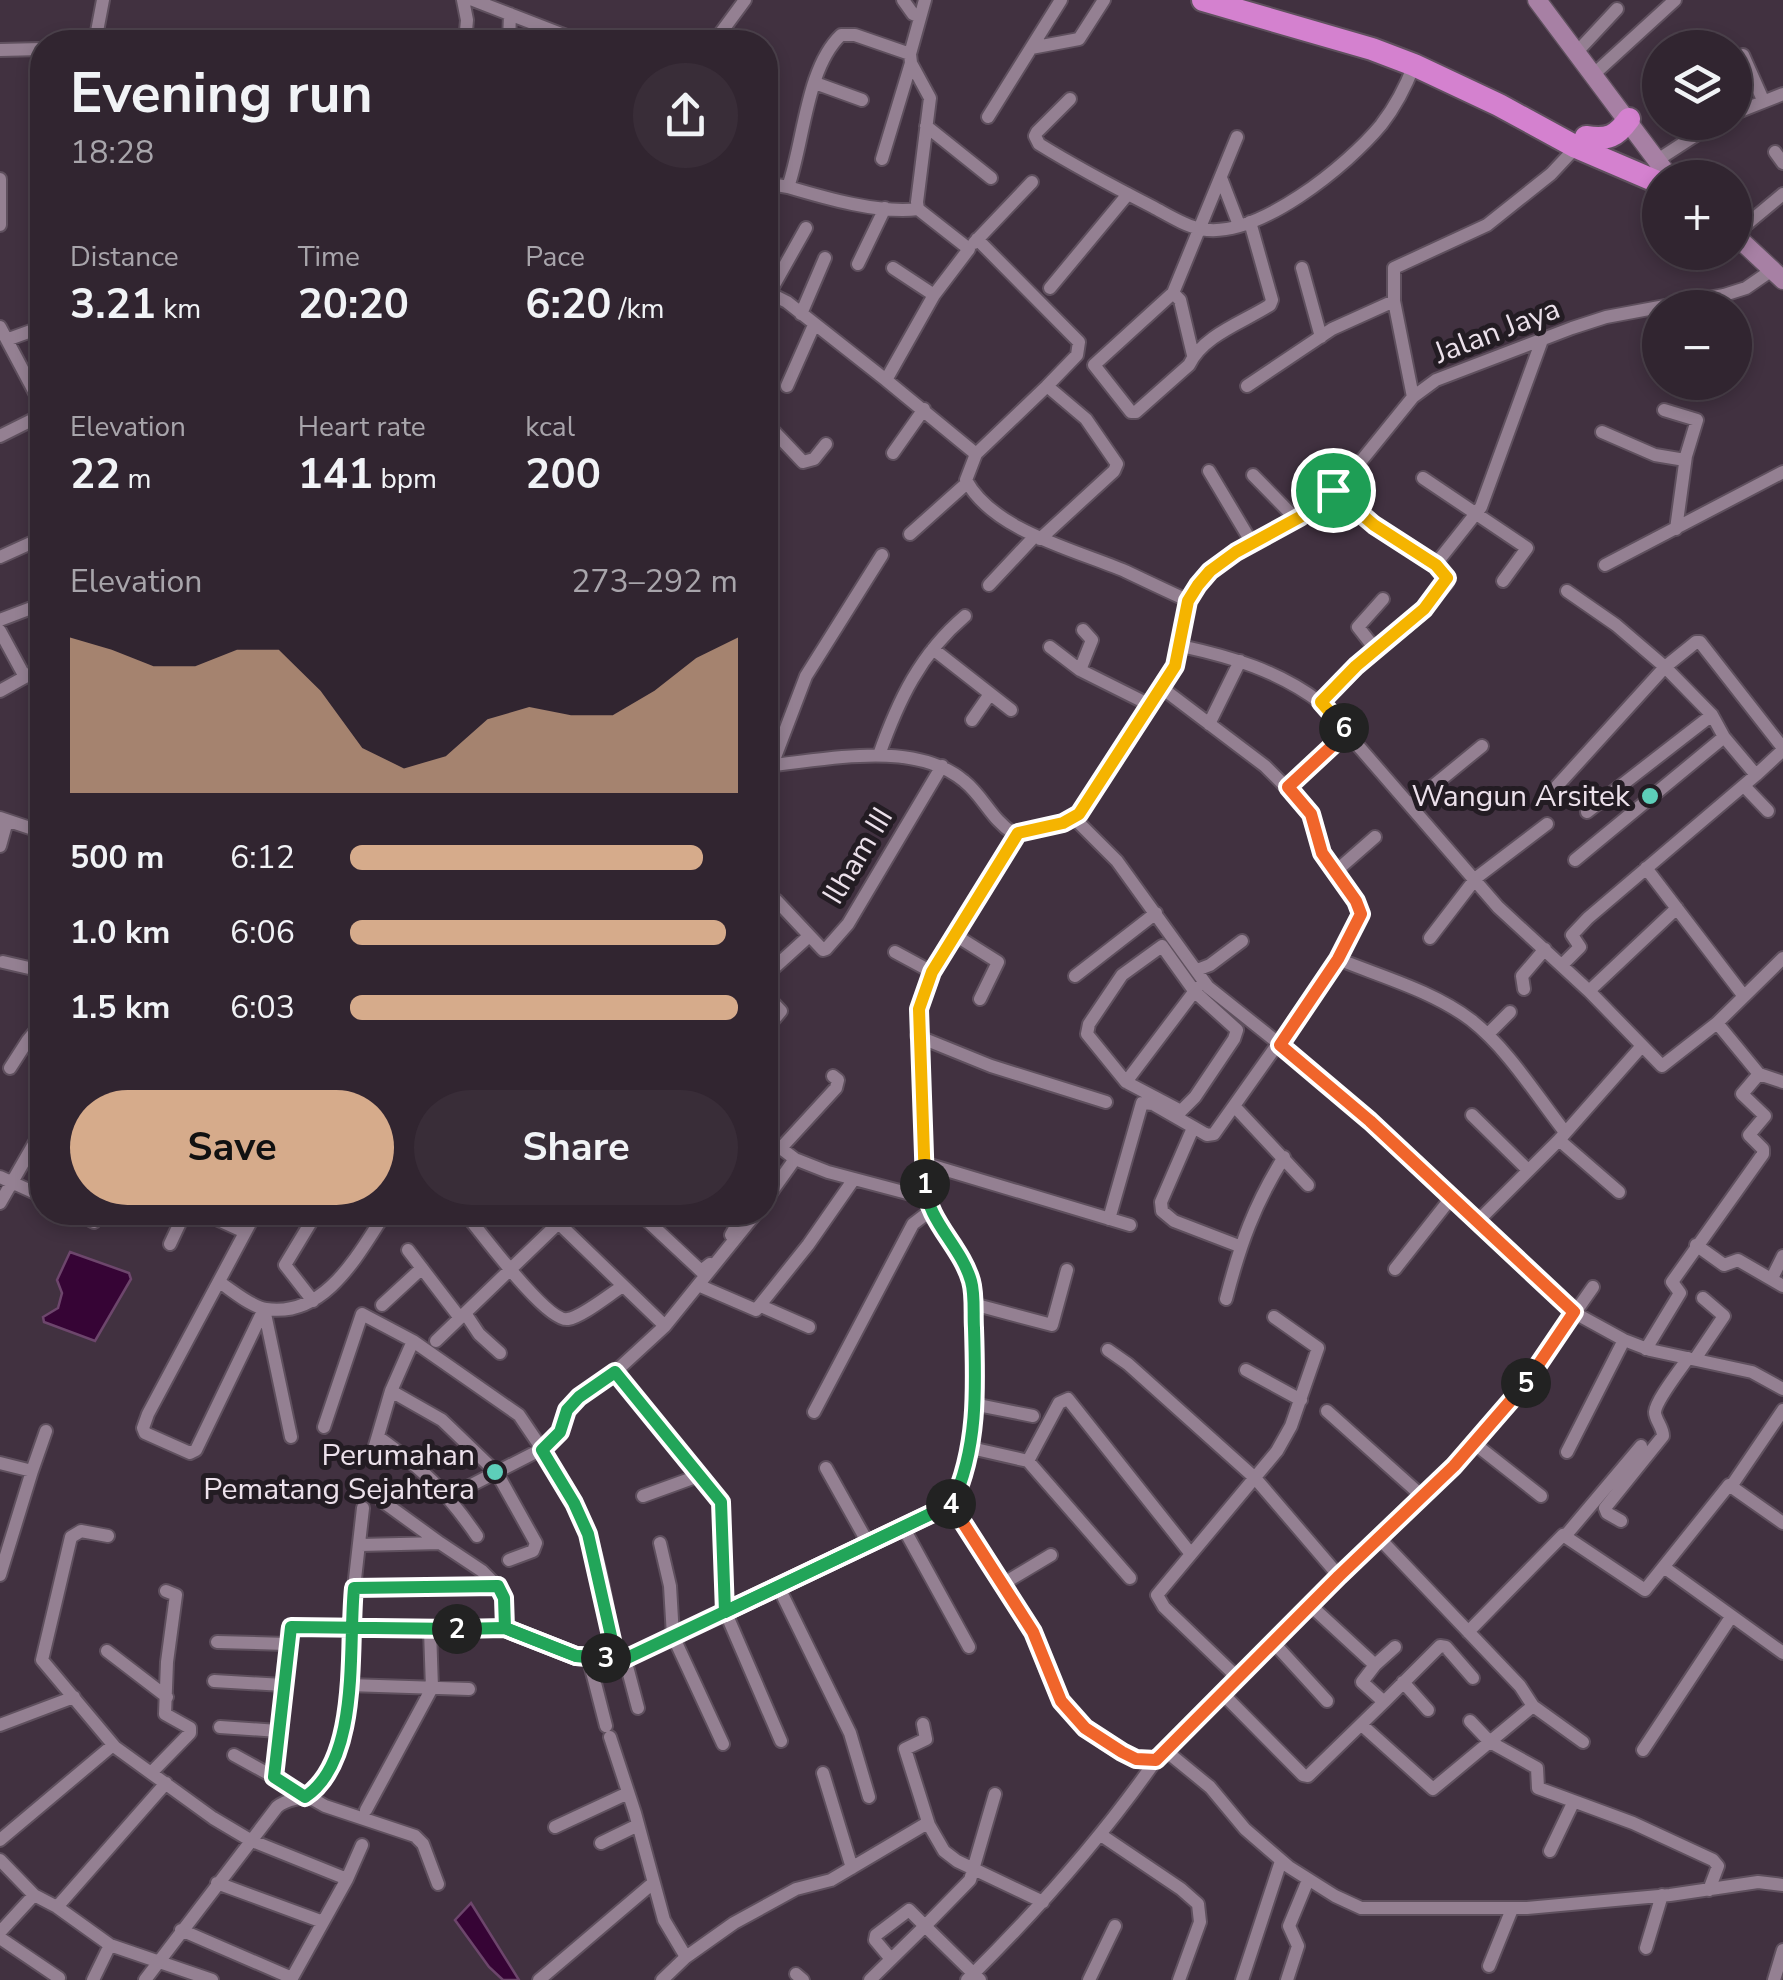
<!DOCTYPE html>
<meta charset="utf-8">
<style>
body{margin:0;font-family:"Nunito Sans",sans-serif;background:#392d38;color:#f1f3f6;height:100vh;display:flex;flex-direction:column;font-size:38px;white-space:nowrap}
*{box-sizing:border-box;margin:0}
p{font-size:32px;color:#a8a5ab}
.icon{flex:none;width:55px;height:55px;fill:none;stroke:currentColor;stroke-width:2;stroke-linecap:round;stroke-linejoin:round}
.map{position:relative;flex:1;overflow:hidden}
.sheet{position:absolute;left:30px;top:30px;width:748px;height:1195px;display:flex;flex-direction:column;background:#312530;border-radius:40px;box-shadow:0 5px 15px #0003,0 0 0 2px #4c424c}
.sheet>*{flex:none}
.controls{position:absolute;left:1642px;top:30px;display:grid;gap:20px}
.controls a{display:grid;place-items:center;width:110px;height:110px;border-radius:50%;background:#312530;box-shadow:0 5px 15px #0003,0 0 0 2px #4c424c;font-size:50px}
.pin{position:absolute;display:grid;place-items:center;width:85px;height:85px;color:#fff;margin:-42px;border:5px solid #fff;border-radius:50%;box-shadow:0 2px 10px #0007}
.km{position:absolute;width:50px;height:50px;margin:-25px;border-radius:50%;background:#222;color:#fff;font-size:28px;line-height:50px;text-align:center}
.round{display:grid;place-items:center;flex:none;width:105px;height:105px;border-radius:52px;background:#392d38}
.head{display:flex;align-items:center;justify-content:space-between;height:170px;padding:0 40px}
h1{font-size:55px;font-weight:700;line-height:75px}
.stats{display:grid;grid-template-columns:repeat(3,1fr);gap:15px;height:170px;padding:10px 40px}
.stats div{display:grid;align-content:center}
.stats b{font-size:42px;font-weight:700}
.stats small{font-size:28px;font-weight:400}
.stats p{font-size:28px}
.chart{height:280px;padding:20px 40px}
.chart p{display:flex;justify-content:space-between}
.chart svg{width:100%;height:180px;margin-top:10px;fill:#d6ab8b;opacity:.7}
.primary-button{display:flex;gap:20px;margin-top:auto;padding:20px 40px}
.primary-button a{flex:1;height:115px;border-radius:60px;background:#d6ab8b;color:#111;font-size:40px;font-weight:700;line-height:115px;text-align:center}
.primary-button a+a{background:#392d38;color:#f1f3f6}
ul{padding:0 40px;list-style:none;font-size:32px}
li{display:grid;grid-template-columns:160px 120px 1fr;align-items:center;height:75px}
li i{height:25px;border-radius:12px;background:#d6ab8b}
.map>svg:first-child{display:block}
.water{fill:#360435;stroke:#6d466c;stroke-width:2.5}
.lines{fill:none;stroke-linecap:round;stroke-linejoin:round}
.street-casing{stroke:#5f505e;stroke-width:16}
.secondary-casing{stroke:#5f505e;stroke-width:21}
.highway-casing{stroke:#5f505e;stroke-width:26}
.street{stroke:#948092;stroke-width:12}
.secondary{stroke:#a780a4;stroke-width:18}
.highway{stroke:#d481cf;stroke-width:22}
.split-1-casing{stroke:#fff;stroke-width:20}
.split-2-casing{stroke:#fff;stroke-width:20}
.split-3-casing{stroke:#fff;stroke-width:20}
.split-4-casing{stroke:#fff;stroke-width:20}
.split-5-casing{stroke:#fff;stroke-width:20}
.split-6-casing{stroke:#fff;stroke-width:20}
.split-7-casing{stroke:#fff;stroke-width:20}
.split-1{stroke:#f5b400;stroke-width:12}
.split-2{stroke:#22a559;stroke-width:12}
.split-3{stroke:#22a559;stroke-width:12}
.split-4{stroke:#22a559;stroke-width:12}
.split-5{stroke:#f0652b;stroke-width:12}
.split-6{stroke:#f0652b;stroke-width:12}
.split-7{stroke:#f5b400;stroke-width:12}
.poi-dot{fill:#5dceb9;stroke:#231c23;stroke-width:4}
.labels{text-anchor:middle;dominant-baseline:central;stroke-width:10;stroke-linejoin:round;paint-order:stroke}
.street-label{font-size:30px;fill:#ece1eb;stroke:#231c23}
.poi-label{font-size:30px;fill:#ece1eb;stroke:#231c23;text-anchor:end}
</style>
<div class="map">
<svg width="1783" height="1980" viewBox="0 0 1783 1980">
<rect width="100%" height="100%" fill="#413140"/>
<path class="water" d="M 70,1252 L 129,1273 L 131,1279 L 95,1341 L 44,1322 L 43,1317 L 58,1308 L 62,1293 L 57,1280 Z
M 471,1903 L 519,1980 L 503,1980 L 489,1967 L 455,1920 Z"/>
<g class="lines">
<g class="street-casing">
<path id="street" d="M 463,0 L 467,20 L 465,42
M 473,0 L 582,42
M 903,0 L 913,14 L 920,17
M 925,0 L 910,54 L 911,63 L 930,98 L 917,202 L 918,209 L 969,249 L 934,295 L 886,380 L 976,454 L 966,480 C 993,531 1076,550 1125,571 C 1146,581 1167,591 1189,601
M 95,42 L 103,0
M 159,42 L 305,40
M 509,42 L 510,14
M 714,42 L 745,0
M 1031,48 L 1079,39 L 1104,0
M 0,50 L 42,49
M 1576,53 L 1617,9
M 1743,55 L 1763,100
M 1593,75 L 1675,0
M 815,83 L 862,100
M 1070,99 L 1037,132 L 1035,136 L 1039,144 C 1076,167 1114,187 1153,207 C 1168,215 1185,226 1201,229 C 1257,240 1348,165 1381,125 C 1395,107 1406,86 1414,65
M 1735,113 L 1783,94
M 988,117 L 1061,0
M 926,126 L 991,178
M 1237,137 L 1173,293 L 1094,365 L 1131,412 L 1136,412 L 1189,365 C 1203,335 1244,322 1270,305 L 1272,300 L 1250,222
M 1775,152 L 1783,163
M 882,159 L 911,63
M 1659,159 L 1716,122
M 1221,178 L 1239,225
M 0,179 L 0,225
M 765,183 L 788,187 C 804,142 806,68 841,35 L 855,35 L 910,54
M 788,187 C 825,198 880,214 918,209
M 1735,234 L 1783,194
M 977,239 L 1079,342 L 1077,355 L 1047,386 L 1086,419 L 1117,464 L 1114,471 L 1040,539
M 974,243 L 1032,182
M 858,264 L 885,208
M 893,268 L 934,295
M 1302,268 L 1321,337
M 1050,288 L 1128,194
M 765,291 L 787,302 L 886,380
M 770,292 L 806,228
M 1173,293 L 1180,300 L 1193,355
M 801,314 L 825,258
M 0,327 L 42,406
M 9,339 L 42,327
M 787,386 L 814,325
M 1247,386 L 1332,329 L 1394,301
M 1413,397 L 1394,301 L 1394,268 L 1487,225 L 1551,174 L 1579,144
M 1664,410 L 1697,420 L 1686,456 L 1676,529
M 765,422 L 803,462 L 814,459 L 826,444
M 1602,432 L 1655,455 L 1685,460
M 0,436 L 42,415
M 893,453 L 924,409
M 976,454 L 1047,386
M 1209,471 L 1252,543
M 1253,475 L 1296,519
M 1423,478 L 1527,548 L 1503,581
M 1333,490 L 1374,525 L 1435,565
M 765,502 L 769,508
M 910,534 L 967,483
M 0,557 L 31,543
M 1605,565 L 1783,472
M 989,585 L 1034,537
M 1567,591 L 1616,625 L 1665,667 L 1696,642 L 1700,642 L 1783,748
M 0,620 L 42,604
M 1083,630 L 1092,640 L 1080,670 L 1150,705
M 0,631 L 25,677 L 0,691
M 1181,646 C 1232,657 1279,671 1321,703 L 1498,907 L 1589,991
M 1050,647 L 1080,670
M 933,649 L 1011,710
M 1376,650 L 1358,627 L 1383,599
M 25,677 L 42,667
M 1321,703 C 1361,660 1409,627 1447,583 L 1445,575 L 1435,565 L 1481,507 L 1542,340
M 972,720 L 990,694
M 1209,724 L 1240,661
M 879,755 C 898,701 920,654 965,616
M 772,765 L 806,676 L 882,555
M 765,766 C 827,760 914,739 964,781 C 983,796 992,820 1013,833 L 1063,823 L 1079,813 L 1175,666 L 1189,601 L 1198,585 L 1209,571 L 1236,552 L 1317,506 L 1353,471 L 1413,397 L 1436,380 L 1572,328 L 1606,317 L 1724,295 L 1746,288 L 1772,270
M 1557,786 L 1665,667 L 1712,715
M 1744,786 L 1768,811
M 1288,787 L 1347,731
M 1411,804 L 1482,746
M 1587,812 L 1712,715 L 1724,737 L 1756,775 L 1783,750
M 1073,817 L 1117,861 L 1208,987 L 1316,1073 L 1573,1312 L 1624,1340 L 1650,1350 L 1752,1372 L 1783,1389
M 0,818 L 42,832
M 0,846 L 7,821
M 1575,860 L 1724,737
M 1646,868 L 1743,995
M 1335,872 L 1375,837
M 776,900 L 823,950 L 826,949 L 848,924 L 942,766
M 1677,908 L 1589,991 L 1662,1066 L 1717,1023 L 1783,958
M 955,935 L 998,962 L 980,999
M 1430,938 L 1476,878 L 1547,824
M 1162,946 L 1195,992 L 1237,1030 L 1234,1039 L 1195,1097 L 1181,1111 L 1126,1082 L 1087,1034 L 1089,1024 L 1122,975 Z
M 895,952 L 932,972
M 1338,959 C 1382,977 1433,991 1471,1020 C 1508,1049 1536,1095 1565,1132
M 3,962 L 42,971
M 1562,965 L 1580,947 L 1572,935 L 1588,918 L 1756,775
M 1197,970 L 1210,965 L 1242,941
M 765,976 L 808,937
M 1075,976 L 1156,913
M 1524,989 L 1522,976 L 1545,949
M 765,994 L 781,1011 L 765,1030
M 42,1023 L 28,1040 L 42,1045
M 1717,1023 L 1759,1074 L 1783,1082
M 1488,1034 L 1510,1012
M 917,1036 L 991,1066 L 1106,1102
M 10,1068 L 28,1040
M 1126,1082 L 1197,988
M 1235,1107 L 1308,1185
M 1472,1115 L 1528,1170
M 1193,1128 L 1161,1202 L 1162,1211 L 1174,1221 L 1239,1246
M 765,1136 L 795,1159 L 828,1172 L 926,1198
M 1559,1140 L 1619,1192
M 781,1148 L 836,1088 L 838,1080 L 833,1076
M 923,1163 L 1130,1225
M 0,1177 L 42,1196
M 765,1201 L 795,1159
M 0,1203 L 42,1130
M 76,1212 L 94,1222
M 201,1212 L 245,1232
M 256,1212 L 148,1414 L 143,1428 L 145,1433 L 190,1453 L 196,1450 L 264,1309
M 464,1212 C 480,1231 547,1323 568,1319 C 582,1317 610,1294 623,1286
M 547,1212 L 665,1326
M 638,1212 L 701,1271 L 710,1264
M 730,1212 L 738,1223 L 731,1235
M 122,1218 L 126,1212
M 1109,1219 L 1142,1103 L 1153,1104 L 1207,1135 L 1214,1134 L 1338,959 L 1361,914 L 1356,901 L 1322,853 L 1306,807 L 1265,766 L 1162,688
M 1477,1222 L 1559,1140 L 1641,1047
M 170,1244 L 185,1212
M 1696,1245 L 1724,1265 L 1738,1260 L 1783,1286
M 408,1250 L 460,1318
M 1395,1269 L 1451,1198
M 1772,1278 L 1783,1256
M 219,1282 C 232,1290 251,1307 266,1309 C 326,1318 358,1254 386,1212
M 698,1285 L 756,1310 L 808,1245 L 854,1179
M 1226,1299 C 1240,1245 1254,1205 1284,1157
M 313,1301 L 285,1265 L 317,1212
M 973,1304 L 1052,1325 L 1067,1270
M 382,1305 L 422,1268
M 761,1306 L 809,1327
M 264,1309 L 291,1437
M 465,1313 L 479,1334 L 500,1353
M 413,1341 L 391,1391 L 442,1420 L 497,1473 L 536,1543 L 533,1551 L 509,1560
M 436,1341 L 570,1212
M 1646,1349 L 1680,1293 L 1672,1282 L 1763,1154 L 1763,1149 L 1749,1135 L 1765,1116 L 1742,1094 L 1759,1074
M 1108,1350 L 1128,1364 L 1255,1478 L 1339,1576
M 1695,1359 L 1724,1316 L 1703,1298
M 1246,1370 L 1301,1400
M 615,1372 L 721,1502 L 725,1611 L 781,1741
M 973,1404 L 1033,1416
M 1327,1411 L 1423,1497
M 814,1412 L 913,1224 L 930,1211
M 324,1427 L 362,1314 L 413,1341 L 519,1415 L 542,1449 L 560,1431 L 571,1406 L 598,1382 L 615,1372 L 665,1326 L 757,1212
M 378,1437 C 423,1469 446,1491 477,1536
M 1475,1444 L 1541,1496
M 971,1448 L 1028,1461 L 1130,1578
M 1567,1452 L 1624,1340
M 372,1456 L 391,1391
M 1028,1461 L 1059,1403 L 1068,1399 L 1191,1554
M 0,1463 L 32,1471 L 46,1431
M 826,1468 L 868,1543
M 1732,1485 L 1783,1410
M 450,1496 L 542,1449 C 559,1477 576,1504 588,1534 C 603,1573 608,1617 616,1658
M 643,1496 L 701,1475
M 382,1501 L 440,1543
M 952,1504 C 978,1546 1005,1587 1031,1629 C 1039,1642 1041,1658 1047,1672 C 1065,1714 1107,1760 1156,1760 L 1475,1444 L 1518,1394 L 1593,1287
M 952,1504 L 963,1482 L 973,1438 L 972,1284 L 955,1244 L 930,1211 L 926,1198 L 919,1009 L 932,972 L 1018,833
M 1621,1521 L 1607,1513 L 1605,1508 L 1663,1436 C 1663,1427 1655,1420 1655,1412 C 1656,1400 1681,1369 1688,1358
M 903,1527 L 969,1647
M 1566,1535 L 1641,1446
M 108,1536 L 81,1531 L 71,1537 L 42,1660 L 115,1747 L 213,1818 L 250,1840 L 347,1879 L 292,1978 L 181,1930
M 1379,1538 L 1520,1686 L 1533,1706 L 1583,1742
M 660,1543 L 670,1586 L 673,1636 L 723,1744
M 360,1545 L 440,1543 L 482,1571 L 497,1586 L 504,1598 L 505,1628
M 1665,1568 L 1783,1653
M 0,1575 L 32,1471
M 1001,1585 L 1051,1555
M 778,1586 L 850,1733 L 869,1797
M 354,1588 L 363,1508
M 1468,1632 L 1563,1535 L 1645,1590 L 1729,1485 L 1783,1523
M 217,1642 L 287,1644
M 1273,1642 L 1327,1701
M 107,1651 L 167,1697
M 588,1656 L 606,1726
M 625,1659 L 638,1708
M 1375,1665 L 1395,1647
M 1238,1678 L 1164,1607 L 1157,1595 L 1277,1451 L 1291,1426 L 1318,1348 L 1274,1317
M 214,1681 L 283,1685
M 1403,1682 L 1428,1710
M 349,1685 L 469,1689
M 1223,1694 L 1303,1775 L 1308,1776 L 1384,1702 L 1362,1682 L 1375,1665 L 1310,1605
M 1384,1702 L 1440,1646 L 1446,1647 L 1473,1678
M 1470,1721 L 1490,1742 L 1537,1768 L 1538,1788 L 1633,1823 L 1713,1860 L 1718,1866 L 1709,1890
M 923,1724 L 926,1739 L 905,1749 L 929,1825
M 0,1725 L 74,1697
M 1363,1726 L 1433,1789 L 1533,1706
M 220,1727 L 278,1731
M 610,1737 L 635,1813 L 664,1920 L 686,1957
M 1643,1750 L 1731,1617
M 1166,1751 L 1210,1787 L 1245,1829 L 1289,1867 L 1335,1896 L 1361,1908 L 1527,1908 L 1670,1895 L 1758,1882 L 1783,1885
M 234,1755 L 274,1777
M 151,1773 L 190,1733 L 190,1728 L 165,1714 L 167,1662 L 176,1595 L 166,1591
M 823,1773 L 852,1868
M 366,1810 L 432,1688 L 430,1630
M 555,1827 L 628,1793
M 1101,1835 L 1181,1889 L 1198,1904 L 1200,1922 L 1179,1980
M 0,1840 L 113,1745
M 601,1843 L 638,1825
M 1550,1851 L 1573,1803
M 0,1860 L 34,1895 L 57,1907 L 110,1945 L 212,1980
M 347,1879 L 362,1845
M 217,1883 L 323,1922
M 438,1884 L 423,1844 L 415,1836 L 325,1806 L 274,1777 L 288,1630 L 294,1625 L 349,1630 L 354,1588 L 497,1586
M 57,1907 L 166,1783
M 0,1932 L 34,1895
M 0,1938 L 59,1978
M 1646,1948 L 1662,1895
M 890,1958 L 875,1940 L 876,1935 L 909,1910 L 925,1926 L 970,1880 L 995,1794
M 1489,1966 L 1512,1909
M 796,1974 L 803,1980
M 93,1980 L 110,1945
M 145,1980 L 277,1807 C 288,1797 301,1801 312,1792 C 352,1760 349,1677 349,1630 L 505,1628 L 577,1656 L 625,1659 L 952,1504
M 539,1980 L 653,1883
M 662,1980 L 686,1957 L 734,1923 L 796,1889 L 831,1880 L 924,1825 L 929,1825 L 944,1851 L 957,1861 L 1043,1902
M 870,1980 L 925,1926 L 980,1980
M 967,1980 C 1036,1912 1100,1840 1156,1760
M 1089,1980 L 1115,1926
M 1242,1980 L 1281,1861
M 1287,1980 L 1298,1946 L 1289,1926 L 1308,1880
M 1774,1980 L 1783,1950"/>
</g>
<g class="secondary-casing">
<path id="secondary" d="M 1537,0 L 1670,178
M 1735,235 L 1783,280"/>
</g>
<g class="highway-casing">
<path id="highway" d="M 1203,0 L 1372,49 L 1414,65 L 1499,105 L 1576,147 L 1660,183
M 1586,137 C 1608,140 1616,137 1629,119"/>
</g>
<use href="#street" class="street"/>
<use href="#secondary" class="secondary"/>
<use href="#highway" class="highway"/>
</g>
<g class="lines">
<g class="split-1-casing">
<path id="split-1" d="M 925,1184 L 919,1009 L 932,972 L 1018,833 L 1063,823 L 1079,814 L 1175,666 L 1188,601 L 1198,585 L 1210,571 L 1236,552 L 1300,517 L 1333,490"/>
</g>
<g class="split-2-casing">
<path id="split-2" d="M 457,1629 L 505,1628 L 576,1656 L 625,1659 L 952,1504 C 978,1449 976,1388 974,1328 C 973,1313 975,1295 971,1281 C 961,1246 927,1221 925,1184"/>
</g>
<g class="split-3-casing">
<path id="split-3" d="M 457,1629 L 291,1627 L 274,1777 L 305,1797 C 361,1760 348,1646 354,1588 L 498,1586 L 504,1598 L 505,1628 L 576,1656 L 606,1658"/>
</g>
<g class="split-4-casing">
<path id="split-4" d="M 606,1658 L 616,1658 L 588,1534 L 574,1503 L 542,1450 L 560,1432 L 567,1410 L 579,1397 L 615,1372 L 721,1502 L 725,1612 L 951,1504"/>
</g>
<g class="split-5-casing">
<path id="split-5" d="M 951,1504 L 1033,1632 L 1061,1701 L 1085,1728 L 1122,1752 L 1136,1759 L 1156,1760 L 1339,1576 L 1454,1466 L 1526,1383"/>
</g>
<g class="split-6-casing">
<path id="split-6" d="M 1344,728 L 1347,732 L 1288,787 L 1311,814 L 1322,853 L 1356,901 L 1361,914 L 1338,959 L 1280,1045 L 1370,1121 L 1574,1312 L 1526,1383"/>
</g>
<g class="split-7-casing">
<path id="split-7" d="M 1333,490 L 1374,525 L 1436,565 L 1447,578 L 1424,609 L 1356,666 L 1321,702 L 1344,728"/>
</g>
<use href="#split-1" class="split-1"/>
<use href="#split-2" class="split-2"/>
<use href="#split-3" class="split-3"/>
<use href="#split-4" class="split-4"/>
<use href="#split-5" class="split-5"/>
<use href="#split-6" class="split-6"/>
<use href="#split-7" class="split-7"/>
</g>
<g class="poi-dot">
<circle cx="1650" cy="796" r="10"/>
<circle cx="495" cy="1472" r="10"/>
</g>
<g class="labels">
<g class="street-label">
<text transform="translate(1497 331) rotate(-21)">Jalan Jaya</text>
<text transform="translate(858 856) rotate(-59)">Ilham III</text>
</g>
<g class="poi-label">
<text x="1630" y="796">Wangun Arsitek</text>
<text x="475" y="1455">Perumahan<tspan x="475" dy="34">Pematang Sejahtera</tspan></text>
</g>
</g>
</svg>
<div class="controls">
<a><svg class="icon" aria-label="layers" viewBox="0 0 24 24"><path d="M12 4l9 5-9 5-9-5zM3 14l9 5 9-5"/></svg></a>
<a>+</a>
<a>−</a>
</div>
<div class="pin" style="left:1333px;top:490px;background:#1e9e55"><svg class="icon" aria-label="arrive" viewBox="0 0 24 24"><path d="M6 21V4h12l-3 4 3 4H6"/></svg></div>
<b class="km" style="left:925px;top:1184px">1</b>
<b class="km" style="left:457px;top:1629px">2</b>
<b class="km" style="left:606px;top:1658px">3</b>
<b class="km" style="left:951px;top:1504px">4</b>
<b class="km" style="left:1526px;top:1383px">5</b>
<b class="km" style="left:1344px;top:728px">6</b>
<section class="sheet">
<div class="head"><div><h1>Evening run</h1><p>18:28</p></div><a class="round"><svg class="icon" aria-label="share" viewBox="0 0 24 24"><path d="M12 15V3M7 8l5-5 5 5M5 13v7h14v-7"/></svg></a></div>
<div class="stats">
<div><p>Distance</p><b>3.21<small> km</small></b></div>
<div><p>Time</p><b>20:20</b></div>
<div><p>Pace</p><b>6:20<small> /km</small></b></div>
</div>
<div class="stats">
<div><p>Elevation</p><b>22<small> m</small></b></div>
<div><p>Heart rate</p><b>141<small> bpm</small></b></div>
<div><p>kcal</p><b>200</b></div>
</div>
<div class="chart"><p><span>Elevation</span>273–292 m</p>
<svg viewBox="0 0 160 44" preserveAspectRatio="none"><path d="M0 44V6L10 9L20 13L30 13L40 9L50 9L60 19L70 33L80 38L90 35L100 26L110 23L120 25L130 25L140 19L150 11L160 6V44z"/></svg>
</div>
<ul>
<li><b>500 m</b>6:12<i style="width:91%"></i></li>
<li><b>1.0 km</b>6:06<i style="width:97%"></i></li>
<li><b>1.5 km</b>6:03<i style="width:100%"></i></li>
</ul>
<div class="primary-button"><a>Save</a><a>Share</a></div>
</section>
</div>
